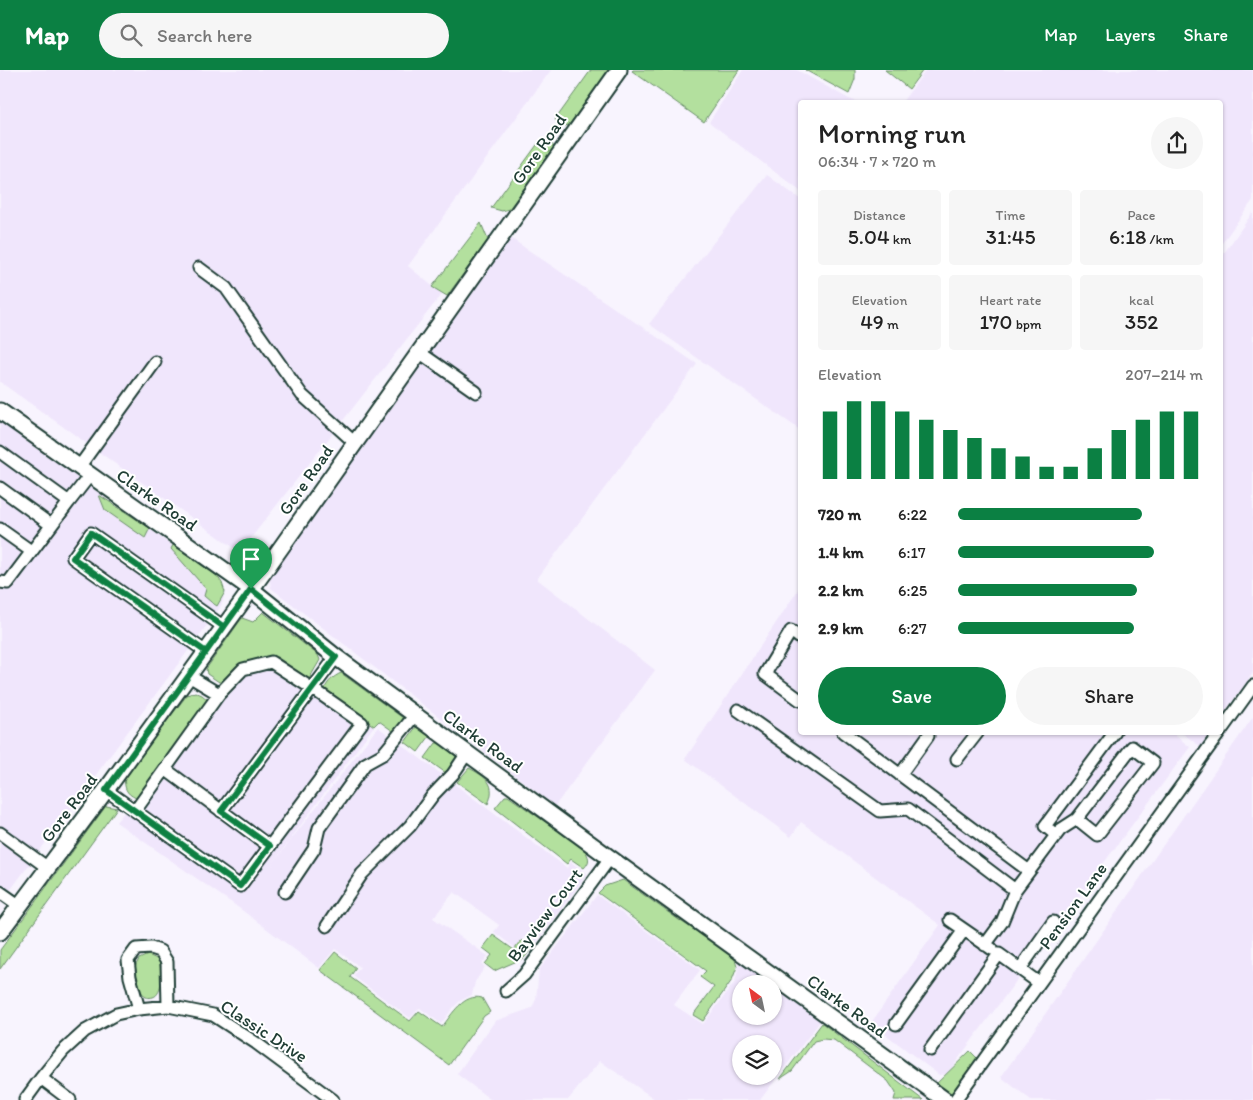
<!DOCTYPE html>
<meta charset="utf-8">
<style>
body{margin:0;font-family:Itim,sans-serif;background:#f6f6f6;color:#222;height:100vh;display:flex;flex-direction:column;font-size:19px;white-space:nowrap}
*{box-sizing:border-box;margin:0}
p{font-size:16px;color:#767676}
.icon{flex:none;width:28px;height:28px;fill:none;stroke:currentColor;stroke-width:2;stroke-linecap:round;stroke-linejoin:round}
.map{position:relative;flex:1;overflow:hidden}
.side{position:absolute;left:798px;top:30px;width:425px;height:635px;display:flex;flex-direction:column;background:#fff;border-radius:5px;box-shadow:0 1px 4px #0004}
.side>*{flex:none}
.needle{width:32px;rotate:327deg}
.tools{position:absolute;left:732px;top:905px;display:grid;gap:10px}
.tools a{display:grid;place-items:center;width:50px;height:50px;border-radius:50%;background:#fff;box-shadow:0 1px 4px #0004;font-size:25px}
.pin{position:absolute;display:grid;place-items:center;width:42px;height:42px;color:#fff;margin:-51px -21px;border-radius:50% 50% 50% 0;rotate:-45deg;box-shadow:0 0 5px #0007}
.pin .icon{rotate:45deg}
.round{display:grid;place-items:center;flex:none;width:52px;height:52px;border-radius:26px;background:#f6f6f6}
.head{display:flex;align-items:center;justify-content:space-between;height:85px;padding:0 20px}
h1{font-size:28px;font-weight:600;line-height:38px}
.figures{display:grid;grid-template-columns:repeat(3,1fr);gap:8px;height:85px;padding:5px 20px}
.figures div{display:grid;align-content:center;border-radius:5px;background:#f6f6f6;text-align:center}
.figures b{font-size:21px;font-weight:600}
.figures small{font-size:14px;font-weight:400}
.figures p{font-size:14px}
.chart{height:140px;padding:10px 20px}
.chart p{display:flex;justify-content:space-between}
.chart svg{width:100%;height:90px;margin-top:5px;stroke:#0b8043;stroke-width:6}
.cta{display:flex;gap:10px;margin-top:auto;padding:10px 20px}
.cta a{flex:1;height:58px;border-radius:30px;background:#0b8043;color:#fff;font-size:20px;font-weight:600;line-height:58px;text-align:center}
.cta a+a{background:#f6f6f6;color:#222}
ul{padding:0 20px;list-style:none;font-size:16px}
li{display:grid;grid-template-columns:80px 60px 1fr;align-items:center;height:38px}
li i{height:12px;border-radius:6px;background:#0b8043}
header{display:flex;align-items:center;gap:30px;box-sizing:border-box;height:70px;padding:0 25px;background:#0b8043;color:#fff}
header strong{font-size:24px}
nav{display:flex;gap:28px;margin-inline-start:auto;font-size:18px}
.search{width:350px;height:45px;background:#f6f6f6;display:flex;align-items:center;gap:12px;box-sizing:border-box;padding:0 18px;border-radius:28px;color:#767676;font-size:19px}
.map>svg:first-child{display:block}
.built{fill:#f0e6fc;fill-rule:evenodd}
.green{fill:#b3e09e;stroke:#698e69}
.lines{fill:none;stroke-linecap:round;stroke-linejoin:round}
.minor-casing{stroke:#1f3d34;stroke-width:15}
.major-casing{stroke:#1f3d34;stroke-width:19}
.minor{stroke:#fff;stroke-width:11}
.major{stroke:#fff;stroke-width:15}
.route-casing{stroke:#fff;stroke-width:10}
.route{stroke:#0b8043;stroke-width:6}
.labels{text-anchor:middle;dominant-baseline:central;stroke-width:4;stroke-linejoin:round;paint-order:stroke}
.street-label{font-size:18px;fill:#1f3d34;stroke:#fff}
</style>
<header>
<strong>Map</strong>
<div class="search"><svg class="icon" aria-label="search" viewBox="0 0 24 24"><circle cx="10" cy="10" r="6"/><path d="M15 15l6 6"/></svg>Search here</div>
<nav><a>Map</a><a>Layers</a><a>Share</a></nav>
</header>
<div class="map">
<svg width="1253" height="1030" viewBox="0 0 1253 1030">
<rect width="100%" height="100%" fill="#f8f4fe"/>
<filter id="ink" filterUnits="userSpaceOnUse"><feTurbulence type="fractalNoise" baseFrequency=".02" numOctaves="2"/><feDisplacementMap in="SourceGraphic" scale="10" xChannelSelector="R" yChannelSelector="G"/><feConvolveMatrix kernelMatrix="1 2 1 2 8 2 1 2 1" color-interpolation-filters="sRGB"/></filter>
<g filter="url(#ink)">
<path class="built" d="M 0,0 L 551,0 L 408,196 L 442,224 L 240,482 L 0,312 Z
M 743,0 L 797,0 L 849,29 L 858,32 L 800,32 L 800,121 L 709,52 Z
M 926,0 L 1253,0 L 1253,130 L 1220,176 L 1220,32 L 902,32 Z
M 767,105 L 800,129 L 800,360 L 649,254 Z
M 1253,142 L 1253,603 L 1220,648 L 1220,189 Z
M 509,167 L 697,294 L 537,509 L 655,600 L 555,736 L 271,518 L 269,505 Z
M 0,352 L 215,506 L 224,522 L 223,531 L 219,539 L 0,834 Z
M 800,517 L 800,662 L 1171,662 L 1190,677 L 947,1004 L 939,1005 L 871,953 L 940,855 L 801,752 L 791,767 L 685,689 Z
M 277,587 L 324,620 L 374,656 L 270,797 L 378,657 L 567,798 L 571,792 L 587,804 L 535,874 L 524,867 L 515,878 L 494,862 L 499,855 L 454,822 L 433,848 L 488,886 L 482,894 L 485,897 L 475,912 L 472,925 L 460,931 L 453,938 L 441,954 L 420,938 L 410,948 L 353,906 L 360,897 L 335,879 L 319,898 L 239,838 L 116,752 L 136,728 L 208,630 L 240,594 Z
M 1253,647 L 1253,1030 L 1031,1030 L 1001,1007 Z
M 1182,663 L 1210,663 L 1200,676 Z
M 597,825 L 700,900 L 674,935 L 703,954 L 735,912 L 739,896 L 738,887 L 822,949 L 760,1030 L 656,1030 L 600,991 L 568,1030 L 491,1030 L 457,1004 L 495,951 L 532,938 L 536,929 L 539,900 ZM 741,914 L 774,914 L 774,946 L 741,946 ZM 741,974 L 774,974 L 774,1006 L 741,1006 Z"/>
<path class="green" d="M 591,0 L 609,0 L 569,55 L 564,56 L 555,50 Z
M 633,0 L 739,0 L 704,52 L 632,1 Z
M 805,0 L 855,0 L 855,9 L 849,24 Z
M 885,0 L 923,0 L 909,19 Z
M 542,68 L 551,73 L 554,77 L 509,139 L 502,141 L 491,138 Z
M 481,153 L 488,170 L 447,226 L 432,217 Z
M 99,425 L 150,458 L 145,468 L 105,440 Z
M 173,475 L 217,506 L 222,513 L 225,522 L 217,536 L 211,532 L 204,526 L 206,519 L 171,479 Z
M 263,542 L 318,585 L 320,590 L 309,609 L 277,587 L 240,594 L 225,612 L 219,612 L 207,604 L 206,599 L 242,548 L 253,552 Z
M 341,603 L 403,648 L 397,664 L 379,651 L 374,656 L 324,620 C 328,611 333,607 341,603 Z
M 195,622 L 202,625 L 208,630 L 136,728 C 125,723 125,718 124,707 L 187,625 Z
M 416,657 L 428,663 L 429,667 L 418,682 L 405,672 Z
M 436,673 L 439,673 L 458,688 L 450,706 L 425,688 Z
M 469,698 C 486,707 497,714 488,734 L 457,712 Z
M 505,726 L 508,726 L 584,779 C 589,787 591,791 584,798 L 571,789 L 567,794 L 495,738 Z
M 106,736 L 117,738 L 0,899 L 0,880 Z
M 623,810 L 679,850 L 734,886 L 737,897 L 732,910 L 703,951 L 693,945 L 714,917 L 700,907 L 706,901 L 598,823 L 605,816 Z
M 493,865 L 514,880 L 522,870 L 533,877 L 524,888 L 494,901 L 485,894 L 492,885 L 483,878 Z
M 335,882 L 356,898 L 350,907 L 410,951 L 419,941 L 442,957 C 452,944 464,923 482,928 L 490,942 L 484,946 L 449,995 L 320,900 Z
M 148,885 L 159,890 C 161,899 164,924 153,927 C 149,928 145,928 143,924 C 138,917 137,905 135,897 L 139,889 Z
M 822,953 L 923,1030 L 894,1030 L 896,1023 L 888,1011 L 834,970 L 823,969 L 814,971 L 792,1001 L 780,1009 Z
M 970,981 L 979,990 L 951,1028 L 935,1015 Z"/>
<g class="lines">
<g class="minor-casing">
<path id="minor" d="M 199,198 L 226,218 L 302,325 L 355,373
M 419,282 L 476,322
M 0,382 L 69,432 L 8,513 L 0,512
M 79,397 L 155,292
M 0,418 L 51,455
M 69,432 L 90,405
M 0,459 L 31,481
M 800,568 L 791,561 L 765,604 L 800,630
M 206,582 L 73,488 L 91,463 L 224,557
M 189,606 L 219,624
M 738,640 L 880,741 L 908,739 L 1015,820 L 1002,852 L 985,875
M 843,662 L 1029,801
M 1220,662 L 1253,616
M 957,689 L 978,662
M 165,699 L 269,776
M 900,705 L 928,666
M 106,720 L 240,816 L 362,653 L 319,623 L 271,592 L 243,599 L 219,624 L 135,741
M 221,741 L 336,587
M 0,763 L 48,798
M 1056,765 L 1045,756 L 1115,662
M 1015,820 L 1060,760 L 1077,749 L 1097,765 L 1153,693 L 1132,677 L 1077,749
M 0,822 L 20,836
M 285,822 L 314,779 L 319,758 L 365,694 L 383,684 L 415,645
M 950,850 L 992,879
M 327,856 L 362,804 L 410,756 L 433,725 L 453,704 L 467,683
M 1020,899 L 1053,852
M 506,921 L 524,905 L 610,788
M 139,939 L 130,907 L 128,890 L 136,879 L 151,878 L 160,881 L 167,892 L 168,936
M 896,954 L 964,860
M 930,980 L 999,884 L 1039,913
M 41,1008 L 70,1030
M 25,1030 L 41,1008 L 63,981 L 85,961 L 116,944 L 139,939 L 168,936 L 213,945 L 256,973 L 333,1030
M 955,1030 L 1220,662"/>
</g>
<g class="major-casing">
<path id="major" d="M 0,341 L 251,519 L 336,587 L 610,788 L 945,1030
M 0,862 L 106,720 L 263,503 L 619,0"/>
</g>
<use href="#minor" class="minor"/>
<use href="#major" class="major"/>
</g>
</g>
<g class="lines" filter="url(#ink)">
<g class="route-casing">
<path id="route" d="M 251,519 C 236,540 221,561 206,582 L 73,488 L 91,463 L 224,557 L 106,720 L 240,816 L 270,776 L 221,741 L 336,587 L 251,519"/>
</g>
<use href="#route" class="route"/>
</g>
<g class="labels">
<g class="street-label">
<text transform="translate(539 79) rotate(-55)">Gore Road</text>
<text transform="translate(306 410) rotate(-55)">Gore Road</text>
<text transform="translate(157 430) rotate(35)">Clarke Road</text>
<text transform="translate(483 671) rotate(36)">Clarke Road</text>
<text transform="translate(69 738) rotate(-53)">Gore Road</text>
<text transform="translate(1073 836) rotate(-54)">Pension Lane</text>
<text transform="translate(545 845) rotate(-53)">Bayview Court</text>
<text transform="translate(847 936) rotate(36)">Clarke Road</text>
<text transform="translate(264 961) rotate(33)">Classic Drive</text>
</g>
</g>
</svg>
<div class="tools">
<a><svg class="needle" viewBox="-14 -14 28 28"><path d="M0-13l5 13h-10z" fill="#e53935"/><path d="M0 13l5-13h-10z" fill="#767676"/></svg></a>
<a><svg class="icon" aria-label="layers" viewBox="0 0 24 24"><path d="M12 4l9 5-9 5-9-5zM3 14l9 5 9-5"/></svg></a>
</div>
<div class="pin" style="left:251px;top:519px;background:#1e9e55"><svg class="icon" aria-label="arrive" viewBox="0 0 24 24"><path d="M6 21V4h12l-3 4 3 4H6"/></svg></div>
<section class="side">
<div class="head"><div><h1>Morning run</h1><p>06:34 · 7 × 720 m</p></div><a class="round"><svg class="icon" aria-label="share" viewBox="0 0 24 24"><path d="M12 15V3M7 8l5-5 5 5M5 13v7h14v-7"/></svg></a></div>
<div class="figures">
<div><p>Distance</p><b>5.04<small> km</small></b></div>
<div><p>Time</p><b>31:45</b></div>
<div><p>Pace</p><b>6:18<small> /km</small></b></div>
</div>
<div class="figures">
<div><p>Elevation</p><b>49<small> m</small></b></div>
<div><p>Heart rate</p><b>170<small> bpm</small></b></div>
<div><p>kcal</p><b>352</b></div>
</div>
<div class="chart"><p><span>Elevation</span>207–214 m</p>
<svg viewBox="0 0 160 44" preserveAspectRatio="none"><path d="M5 44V11M15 44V6M25 44V6M35 44V11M45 44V15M55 44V20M65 44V24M75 44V29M85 44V33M95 44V38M105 44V38M115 44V29M125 44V20M135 44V15M145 44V11M155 44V11"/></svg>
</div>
<ul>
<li><b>720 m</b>6:22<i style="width:75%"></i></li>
<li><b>1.4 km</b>6:17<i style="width:80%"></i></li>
<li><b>2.2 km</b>6:25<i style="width:73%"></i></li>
<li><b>2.9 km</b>6:27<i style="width:72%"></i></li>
</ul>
<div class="cta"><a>Save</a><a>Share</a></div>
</section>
</div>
